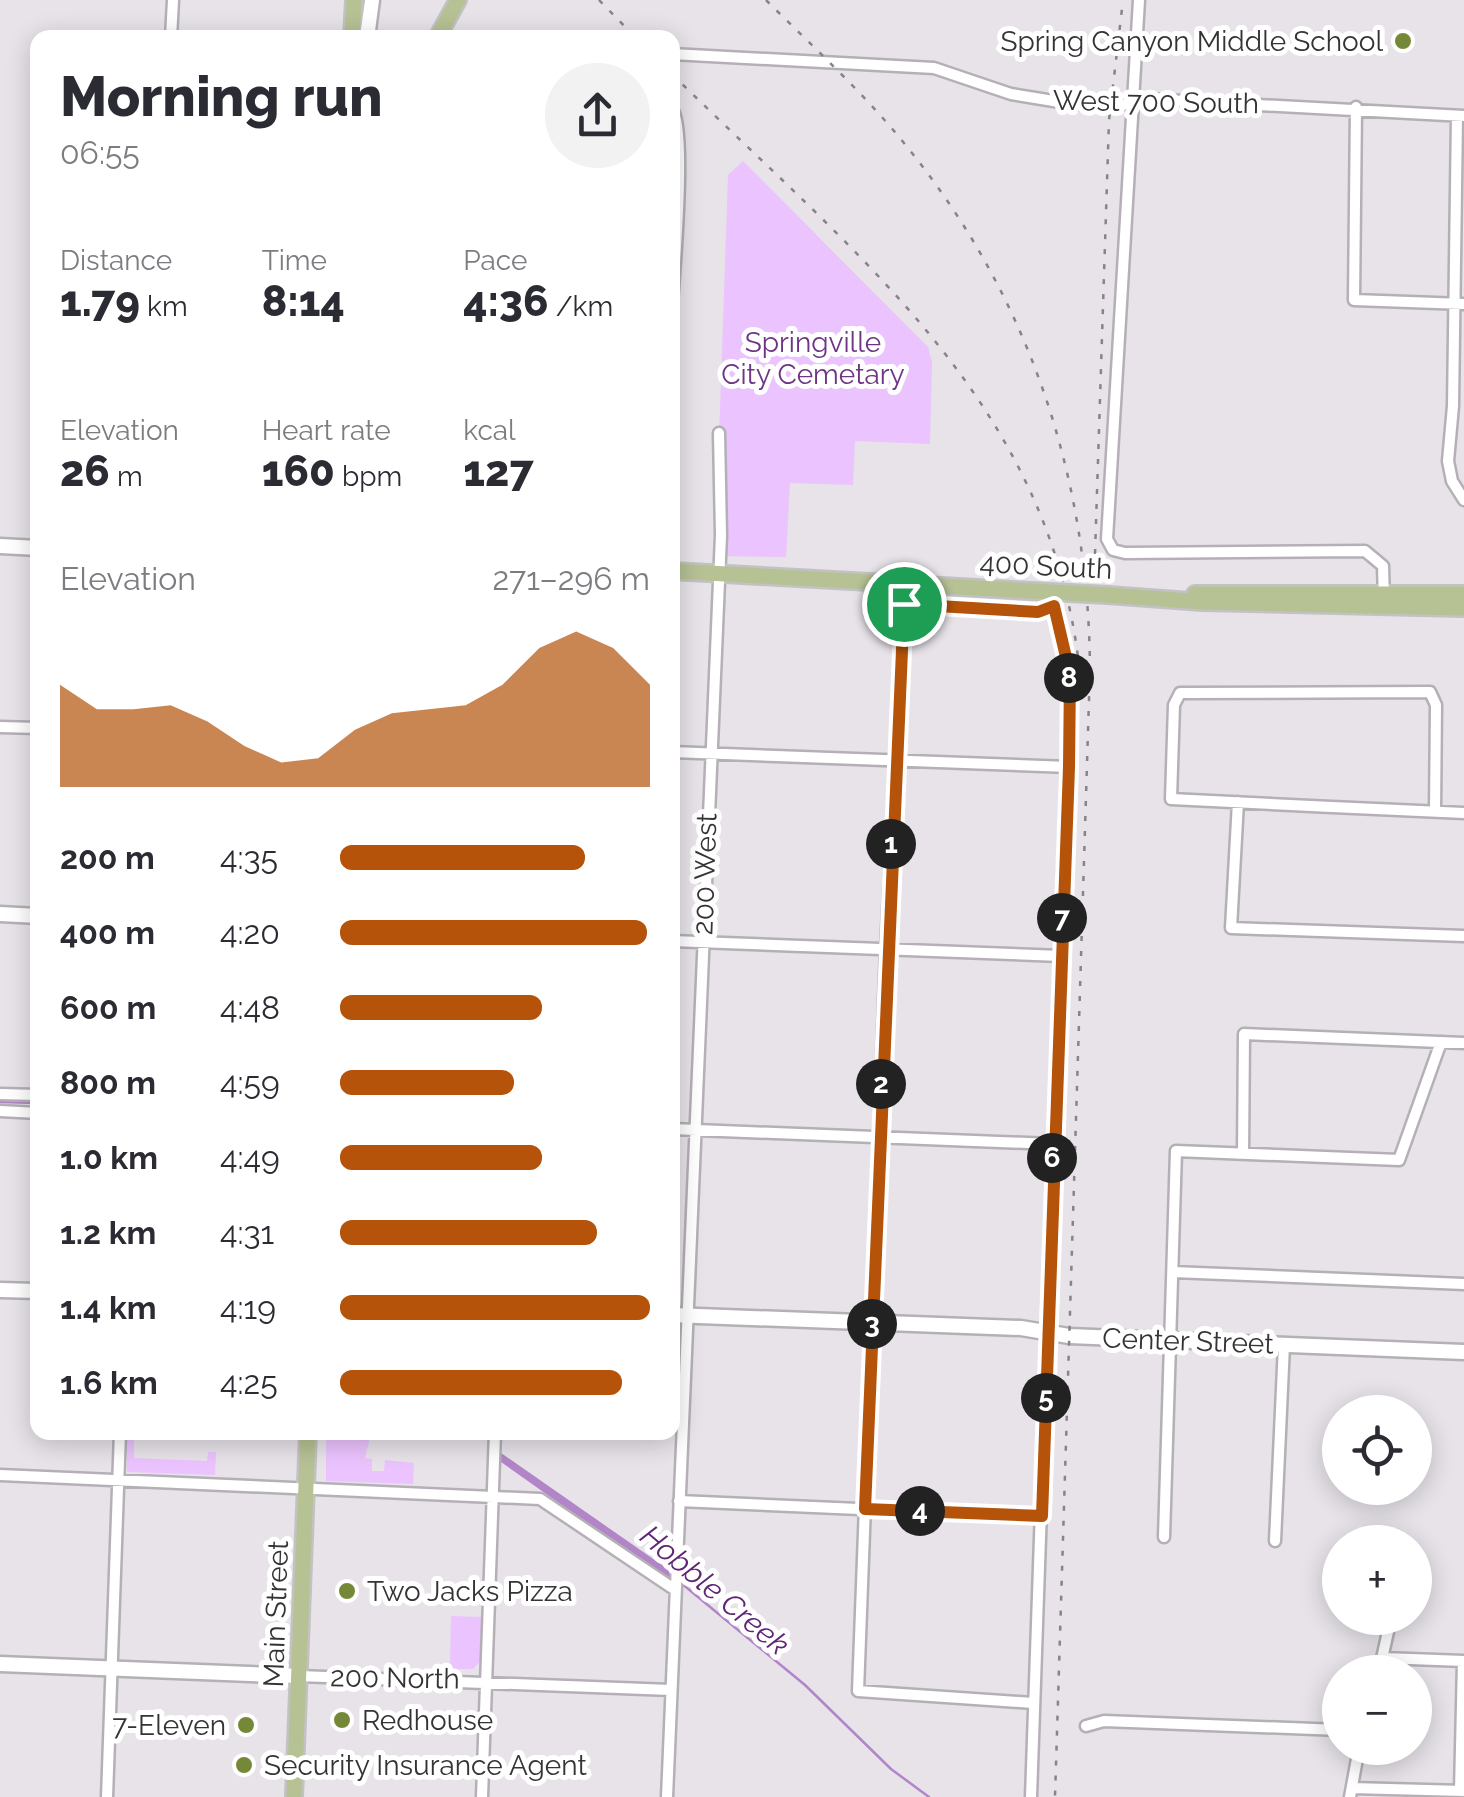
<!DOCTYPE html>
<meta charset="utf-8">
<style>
body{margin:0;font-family:Raleway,sans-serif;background:#f2f2f3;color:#2b2b33;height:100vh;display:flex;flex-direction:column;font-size:38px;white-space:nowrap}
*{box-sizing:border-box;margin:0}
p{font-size:32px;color:#7c7c81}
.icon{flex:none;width:55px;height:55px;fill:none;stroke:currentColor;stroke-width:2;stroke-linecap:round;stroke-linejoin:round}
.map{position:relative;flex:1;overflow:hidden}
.sheet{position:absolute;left:30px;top:30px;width:650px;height:1410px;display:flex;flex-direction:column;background:#fff;border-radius:20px;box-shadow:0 5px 25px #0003}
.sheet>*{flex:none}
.fabs{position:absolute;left:1322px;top:1395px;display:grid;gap:20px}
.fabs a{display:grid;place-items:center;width:110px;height:110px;border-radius:50%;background:#fff;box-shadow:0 5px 25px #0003;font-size:50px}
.pin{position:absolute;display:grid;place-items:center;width:85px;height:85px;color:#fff;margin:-42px;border:5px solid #fff;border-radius:50%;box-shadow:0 2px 10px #0007}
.km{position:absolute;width:50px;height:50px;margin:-25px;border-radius:50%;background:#222;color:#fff;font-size:28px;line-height:50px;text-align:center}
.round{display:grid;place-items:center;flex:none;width:105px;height:105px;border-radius:52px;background:#f2f2f3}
.head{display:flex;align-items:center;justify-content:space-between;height:170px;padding:0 30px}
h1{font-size:55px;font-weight:800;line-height:75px}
.figures{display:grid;grid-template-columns:repeat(3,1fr);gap:15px;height:170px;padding:10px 30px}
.figures div{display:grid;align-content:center}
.figures b{font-size:42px;font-weight:800}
.figures small{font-size:28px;font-weight:400}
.figures p{font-size:28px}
.chart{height:280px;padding:20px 30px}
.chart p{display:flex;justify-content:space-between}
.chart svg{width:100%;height:180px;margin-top:10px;fill:#b45309;opacity:.7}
ul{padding:0 30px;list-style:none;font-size:32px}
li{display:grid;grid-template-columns:160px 120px 1fr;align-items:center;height:75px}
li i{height:25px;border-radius:12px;background:#b45309}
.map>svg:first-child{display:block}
.green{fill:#ebc3fe}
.water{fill:#b285c8}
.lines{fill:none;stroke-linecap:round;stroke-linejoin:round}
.stream{stroke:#b285c8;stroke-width:2.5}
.street-casing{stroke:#b4b0b6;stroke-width:15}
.secondary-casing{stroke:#b4b0b6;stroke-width:19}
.primary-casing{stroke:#c2c2c2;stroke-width:20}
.street{stroke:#fff;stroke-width:10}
.secondary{stroke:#fff;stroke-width:14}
.primary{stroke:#b6c194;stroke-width:15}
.rail{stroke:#878488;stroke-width:2.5;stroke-dasharray:5 10;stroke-linecap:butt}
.primary-bridge-casing{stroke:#c2c2c2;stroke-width:20;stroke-linecap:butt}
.primary-bridge{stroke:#b6c194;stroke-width:15}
.route-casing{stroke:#fff;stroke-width:20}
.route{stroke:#b45309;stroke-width:12}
.poi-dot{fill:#758838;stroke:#fff;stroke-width:4}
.labels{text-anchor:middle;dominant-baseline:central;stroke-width:10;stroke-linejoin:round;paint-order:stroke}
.poi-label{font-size:28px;fill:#353335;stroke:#fff;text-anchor:start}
.street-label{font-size:28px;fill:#353335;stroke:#fff}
.park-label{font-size:28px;fill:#6e3586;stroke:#fff}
.water-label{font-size:30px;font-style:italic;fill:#5f2676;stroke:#fff}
</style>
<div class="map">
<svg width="1464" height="1797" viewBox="0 0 1464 1797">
<rect width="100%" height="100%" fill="#e7e3e9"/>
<path class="green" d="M 743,161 L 928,347 L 932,362 L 930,444 L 855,441 L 853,485 L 790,483 L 786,557 L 715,556 L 728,175 Z
M 326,1433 L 371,1433 L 365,1458 L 372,1459 L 372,1471 L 384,1471 L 385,1460 L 414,1463 L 413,1484 L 326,1481 Z
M 127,1439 L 134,1439 L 134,1458 L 207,1461 L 208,1452 L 216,1452 L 215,1475 L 127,1472 Z
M 451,1616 L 482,1617 L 481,1660 L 473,1669 L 450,1669 Z"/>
<path class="water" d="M 501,1453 L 672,1572 L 672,1583 L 501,1462 Z"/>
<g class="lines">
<path class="stream" d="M 0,1102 L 38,1103
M 681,1583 L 805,1685 L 891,1769 L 929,1797"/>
<g class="street-casing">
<path id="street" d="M 1139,0 L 1107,539 L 1113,550 L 1125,553 L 1365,551 L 1383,566 L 1384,600
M 171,38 L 173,0
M 672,54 L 934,68 L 1011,94 L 1072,104 L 1123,105 L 1147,99 L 1464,116
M 1356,107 L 1354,300 L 1464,304
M 672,109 C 687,126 674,273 672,304
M 1457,116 L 1453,406 L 1448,461 L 1452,481 L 1464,500
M 0,727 L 38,728
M 672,752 L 1069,767
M 1238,802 L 1231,928 L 1464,936
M 1435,812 L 1436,705 L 1430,692 L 1180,693 L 1174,705 L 1171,799 C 1269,804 1366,809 1464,813
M 672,941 L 1061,956
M 0,1094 L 38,1095
M 0,1111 L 38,1113
M 672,1129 L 1052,1144
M 1243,1154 L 1244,1034 L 1464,1043
M 1173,1272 L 1464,1284
M 0,1475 L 540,1499 L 674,1589
M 679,1501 L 1042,1517
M 1164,1537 L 1176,1151 L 1399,1160 L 1441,1042
M 1275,1541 L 1284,1345
M 1383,1658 L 1464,1661
M 1379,1672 L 1391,1618
M 299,1676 L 671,1690
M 1086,1726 L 1104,1721 L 1340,1730
M 1352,1788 L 1464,1791
M 1460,1791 L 1463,1661
M 107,1797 L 120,1432
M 482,1797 L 495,1432
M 667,1797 L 721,535 L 719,433
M 1031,1797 L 1070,673 L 1054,606 L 1038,612 L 904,604 L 886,949 L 858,1691 L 1033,1703
M 1350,1797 L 1359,1748"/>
</g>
<g class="secondary-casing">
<path id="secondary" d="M 367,38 L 372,0
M 0,546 L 38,548
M 0,914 L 38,916
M 0,1290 L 38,1291
M 672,1315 L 1021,1328 L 1069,1336 L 1464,1352
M 0,1664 L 299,1676"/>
</g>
<g class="primary-casing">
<path id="primary" d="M 352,38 L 354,0
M 437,38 L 458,0
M 672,571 L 1031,591
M 1195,594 L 1464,594
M 1108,595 L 1203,602 L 1464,608
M 294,1797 L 308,1432"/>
</g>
<use href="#street" class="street"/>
<use href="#secondary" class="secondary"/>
<use href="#primary" class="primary"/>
<path class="rail" d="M 599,0 L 636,38
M 766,0 C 814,48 866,95 908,148 C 1029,298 1088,475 1090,667 L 1055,1797
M 672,74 C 850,250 1048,399 1079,665
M 1095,554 L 1109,120 L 1123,0"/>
<g class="primary-bridge-casing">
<path id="primary-bridge" d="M 1031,591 L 1108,595"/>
</g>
<use href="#primary-bridge" class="primary-bridge"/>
</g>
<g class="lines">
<g class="route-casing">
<path id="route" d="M 904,604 L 1038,612 L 1054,606 L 1070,674 L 1069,767 L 1042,1516 L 865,1509 Z"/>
</g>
<use href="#route" class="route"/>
</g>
<g class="poi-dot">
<circle cx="1403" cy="41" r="10"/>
<circle cx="347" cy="1591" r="10"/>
<circle cx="342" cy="1720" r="10"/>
<circle cx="246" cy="1725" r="10"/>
<circle cx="244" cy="1765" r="10"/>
</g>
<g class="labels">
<g class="poi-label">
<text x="1383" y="41" text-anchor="end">Spring Canyon Middle School</text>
<text x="367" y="1591">Two Jacks Pizza</text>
<text x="362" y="1720">Redhouse</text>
<text x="226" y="1725" text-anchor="end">7-Eleven</text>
<text x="264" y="1765">Security Insurance Agent</text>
</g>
<g class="street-label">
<text transform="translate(1156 102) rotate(1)">West 700 South</text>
<text transform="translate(1046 566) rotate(3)">400 South</text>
<text transform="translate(705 874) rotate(-88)">200 West</text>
<text transform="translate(1188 1341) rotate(2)">Center Street</text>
<text transform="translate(276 1614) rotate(-88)">Main Street</text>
<text transform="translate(395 1678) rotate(1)">200 North</text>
</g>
<g class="park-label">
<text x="813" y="342">Springville<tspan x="813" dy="32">City Cemetary</tspan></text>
</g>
<g class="water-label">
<text transform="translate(715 1590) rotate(40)">Hobble Creek</text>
</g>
</g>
</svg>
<div class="fabs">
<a><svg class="icon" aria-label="locate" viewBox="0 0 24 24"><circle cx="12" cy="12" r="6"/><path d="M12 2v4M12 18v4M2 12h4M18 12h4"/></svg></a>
<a>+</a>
<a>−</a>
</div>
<div class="pin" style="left:904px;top:604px;background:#1e9e55"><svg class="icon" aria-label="arrive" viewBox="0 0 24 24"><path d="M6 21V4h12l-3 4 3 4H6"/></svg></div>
<b class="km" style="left:891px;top:844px">1</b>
<b class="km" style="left:881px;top:1084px">2</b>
<b class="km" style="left:872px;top:1324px">3</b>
<b class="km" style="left:920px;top:1511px">4</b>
<b class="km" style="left:1046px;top:1398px">5</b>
<b class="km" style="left:1052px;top:1158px">6</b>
<b class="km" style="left:1062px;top:918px">7</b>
<b class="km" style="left:1069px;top:678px">8</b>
<section class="sheet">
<div class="head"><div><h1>Morning run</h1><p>06:55</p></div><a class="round"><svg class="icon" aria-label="share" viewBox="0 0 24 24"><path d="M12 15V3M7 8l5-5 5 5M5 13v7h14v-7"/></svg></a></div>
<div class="figures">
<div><p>Distance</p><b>1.79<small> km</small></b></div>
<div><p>Time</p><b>8:14</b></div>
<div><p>Pace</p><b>4:36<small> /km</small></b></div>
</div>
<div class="figures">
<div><p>Elevation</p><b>26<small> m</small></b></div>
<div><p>Heart rate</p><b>160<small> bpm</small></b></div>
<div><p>kcal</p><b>127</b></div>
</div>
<div class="chart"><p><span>Elevation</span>271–296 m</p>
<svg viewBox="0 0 160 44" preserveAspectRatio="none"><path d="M0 44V19L10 25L20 25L30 24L40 28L50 34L60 38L70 37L80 30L90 26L100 25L110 24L120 19L130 10L140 6L150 10L160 19V44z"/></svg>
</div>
<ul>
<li><b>200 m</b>4:35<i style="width:79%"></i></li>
<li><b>400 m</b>4:20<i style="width:99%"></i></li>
<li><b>600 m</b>4:48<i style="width:65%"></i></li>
<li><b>800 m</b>4:59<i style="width:56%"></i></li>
<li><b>1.0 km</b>4:49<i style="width:65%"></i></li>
<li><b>1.2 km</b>4:31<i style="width:83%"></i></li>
<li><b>1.4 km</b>4:19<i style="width:100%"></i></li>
<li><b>1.6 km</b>4:25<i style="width:91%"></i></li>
</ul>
</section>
</div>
